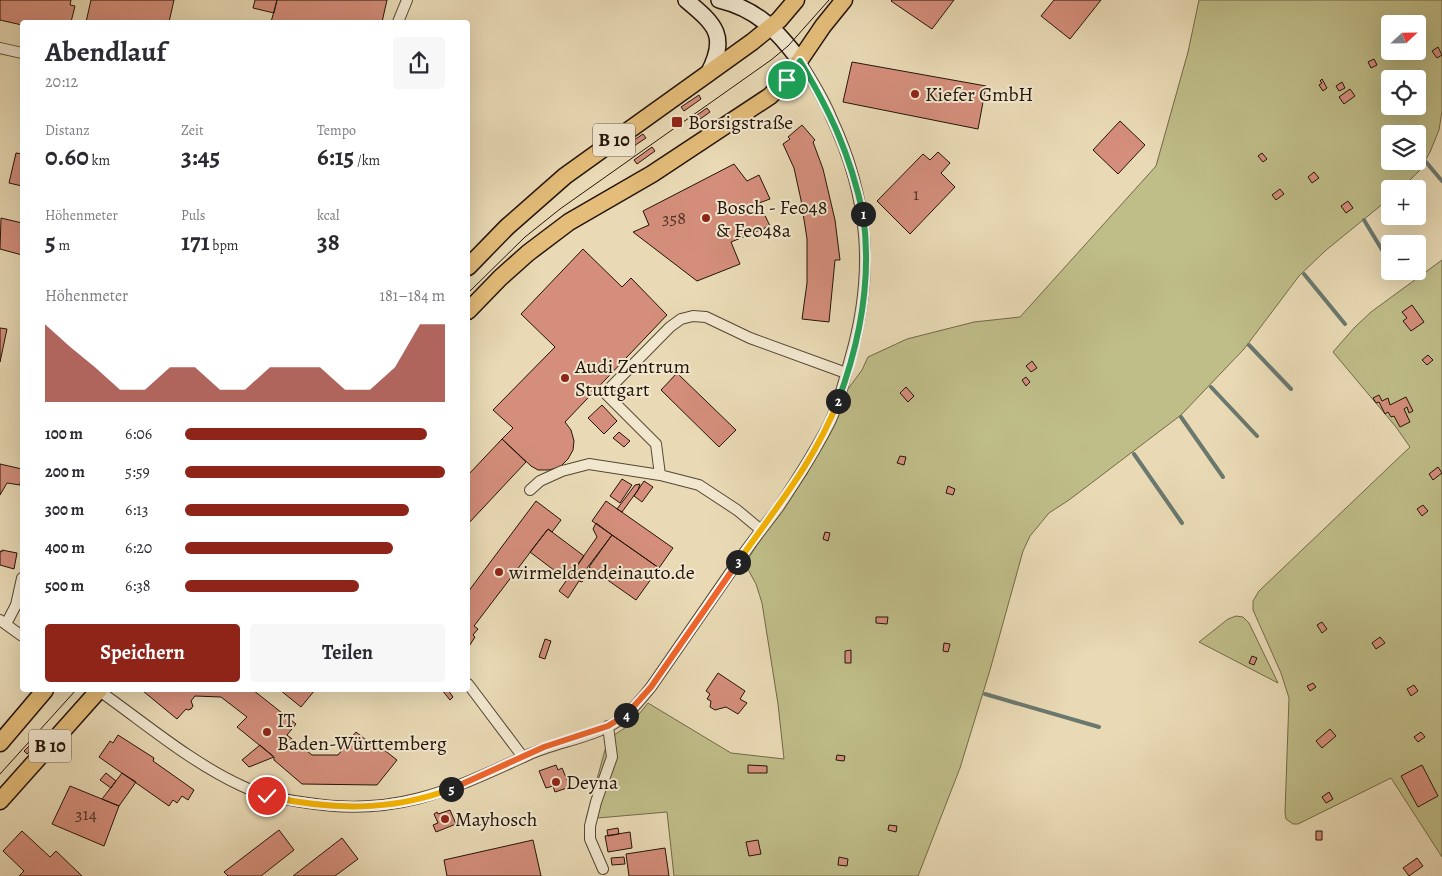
<!DOCTYPE html>
<html lang="de">
<meta charset="utf-8">
<style>
body{margin:0;font-family:Alegreya,serif;background:#f7f7f7;color:#2b2b33;height:100vh;display:flex;flex-direction:column;font-size:19px;white-space:nowrap}
*{box-sizing:border-box;margin:0}
p{font-size:16px;color:#7c7c81}
.icon{flex:none;width:28px;height:28px;fill:none;stroke:currentColor;stroke-width:2;stroke-linecap:round;stroke-linejoin:round}
.map{position:relative;flex:1;overflow:hidden}
.panel{position:absolute;left:20px;top:20px;width:450px;height:672px;display:flex;flex-direction:column;background:#fff;border-radius:5px;box-shadow:0 5px 20px #0002}
.panel>*{flex:none}
.needle{width:32px;rotate:68deg}
.tools{position:absolute;left:1381px;top:15px;display:grid;gap:10px}
.tools a{display:grid;place-items:center;width:45px;height:45px;border-radius:5px;background:#fff;box-shadow:0 5px 20px #0002;font-size:25px}
.pin{position:absolute;display:grid;place-items:center;width:42px;height:42px;color:#fff;margin:-21px;border:2px solid #fff;border-radius:50%;box-shadow:0 1px 5px #0007}
.km{position:absolute;width:25px;height:25px;margin:-12px;border-radius:50%;background:#222;color:#fff;font-size:14px;line-height:25px;text-align:center}
.round{display:grid;place-items:center;flex:none;width:52px;height:52px;border-radius:5px;background:#f7f7f7}
.overview{display:flex;align-items:center;justify-content:space-between;height:85px;padding:0 25px}
h1{font-size:28px;font-weight:700;line-height:38px}
.stats{display:grid;grid-template-columns:repeat(3,1fr);gap:8px;height:85px;padding:5px 25px}
.stats div{display:grid;align-content:center}
.stats b{font-size:25px;font-weight:700}
.stats small{font-size:14px;font-weight:400}
.stats p{font-size:14px}
.chart{height:140px;padding:10px 25px}
.chart p{display:flex;justify-content:space-between}
.chart svg{width:100%;height:90px;margin-top:5px;fill:#8f2418;opacity:.7}
.action{display:flex;gap:10px;margin-top:auto;padding:10px 25px}
.action a{flex:1;height:58px;border-radius:5px;background:#8f2418;color:#fff;font-size:20px;font-weight:700;line-height:58px;text-align:center}
.action a+a{background:#f7f7f7;color:#2b2b33}
ul{padding:0 25px;list-style:none;font-size:16px}
li{display:grid;grid-template-columns:80px 60px 1fr;align-items:center;height:38px}
li i{height:12px;border-radius:6px;background:#8f2418}
.map>svg:first-child{display:block}
.green{fill:#bfbd88;stroke:#726848;fill-rule:evenodd}
.lines{fill:none;stroke-linecap:round;stroke-linejoin:round}
.stream{stroke:#6a786e;stroke-width:4}
.building{fill:#d48e7b;stroke:#241409}
.minor-casing{stroke:#554634;stroke-width:12}
.secondary-casing{stroke:#241409;stroke-width:18}
.primary-casing{stroke:#241409;stroke-width:19}
.minor{stroke:#f1e7cf;stroke-width:10}
.secondary{stroke:#f1e7cf;stroke-width:15}
.primary{stroke:#e4bd7a;stroke-width:16}
.tram{stroke:#241409;stroke-width:1}
.split-1-casing{stroke:#fff;stroke-width:10}
.split-2-casing{stroke:#fff;stroke-width:10}
.split-3-casing{stroke:#fff;stroke-width:10}
.split-4-casing{stroke:#fff;stroke-width:10}
.split-5-casing{stroke:#fff;stroke-width:10}
.split-6-casing{stroke:#fff;stroke-width:10}
.split-1{stroke:#22a559;stroke-width:6}
.split-2{stroke:#22a559;stroke-width:6}
.split-3{stroke:#f5b400;stroke-width:6}
.split-4{stroke:#f0652b;stroke-width:6}
.split-5{stroke:#f0652b;stroke-width:6}
.split-6{stroke:#f5b400;stroke-width:6}
.poi-dot{fill:#8f2418;stroke:#f1e7cf;stroke-width:2}
.labels{text-anchor:middle;dominant-baseline:central;stroke-width:4;stroke-linejoin:round;paint-order:stroke}
.number-label{font-size:18px;fill:#503226}
.shield{fill:#f1e7cf;stroke:#625344;stroke-width:1}
.shield-label{font-size:19px;font-weight:bold;fill:#241409}
.poi-label{font-size:20px;fill:#241409;stroke:#f1e7cf;text-anchor:start}
</style>
<div class="map">
<svg width="1442" height="876" viewBox="0 0 1442 876">
<rect width="100%" height="100%" fill="#e9dab5"/>
<filter id="stains"><feTurbulence type="fractalNoise" baseFrequency=".004" numOctaves="4"/><feColorMatrix values="0 0 0 0 .2 0 0 0 0 .09 0 0 0 0 .02 0 0 0 .5 -.17"/></filter>
<radialGradient id="worn" r=".72"><stop offset=".6" stop-color="#630" stop-opacity="0"/><stop offset="1" stop-color="#630" stop-opacity=".3"/></radialGradient>
<path class="green" d="M 1199,0 L 1442,0 L 1442,111 L 1439,130 L 1430,152 L 1420,170 L 1401,189 L 1390,189 L 1390,198 L 1325,251 L 1299,276 L 1244,349 L 1181,415 L 1069,500 L 1049,513 L 1030,536 L 1023,551 L 990,670 L 960,768 L 918,876 L 674,876 L 667,812 L 586,819 L 608,739 L 631,724 L 648,703 L 731,753 L 784,759 L 778,704 L 762,603 L 756,584 L 745,564 L 762,537 L 807,474 L 845,393 L 862,370 L 868,357 L 907,339 L 974,322 L 1020,317 L 1156,166 L 1188,52 ZM 1390,24 L 1418,24 L 1418,51 L 1390,51 ZM 1390,79 L 1418,79 L 1418,106 L 1390,106 ZM 1390,134 L 1418,134 L 1418,161 L 1390,161 Z
M 1442,260 L 1442,857 L 1391,778 L 1298,824 L 1293,824 L 1286,819 L 1285,813 L 1289,698 L 1281,673 L 1253,610 L 1253,601 L 1259,591 L 1410,447 L 1396,427 L 1333,352 L 1354,328 L 1371,312 Z
M 1236,616 L 1243,617 L 1249,623 L 1278,683 L 1199,642 L 1228,619 Z"/>
<g class="lines">
<path class="stream" d="M 1426,162 L 1442,181
M 1364,220 L 1390,263
M 1395,271 L 1398,277
M 1304,274 L 1345,324
M 1249,345 L 1291,389
M 1211,387 L 1257,436
M 1181,417 L 1223,477
M 1134,454 L 1182,523
M 985,694 L 1099,727"/>
</g>
<path class="building" d="M 0,0 L 71,0 L 70,5 L 75,6 L 71,22 L 22,22 L 22,25 L 0,20 Z
M 91,0 L 174,0 L 169,22 L 86,22 Z
M 255,0 L 277,0 L 274,13 L 253,8 Z
M 277,0 L 387,0 L 382,22 L 271,22 Z
M 892,0 L 954,0 L 932,29 L 891,1 Z
M 1054,0 L 1101,0 L 1070,39 L 1041,16 Z
M 1438,47 L 1442,55 L 1437,58 L 1432,51 Z
M 1405,51 L 1414,51 L 1416,54 L 1408,58 Z
M 1374,59 L 1377,65 L 1371,68 L 1368,62 Z
M 852,62 L 986,86 L 978,129 L 843,102 Z
M 1322,79 L 1327,88 L 1323,91 L 1319,85 L 1322,83 L 1320,81 Z
M 1342,82 L 1345,88 L 1339,91 L 1336,86 Z
M 1350,89 L 1355,96 L 1344,104 L 1339,97 Z
M 699,95 L 701,99 L 684,111 L 681,107 Z
M 707,108 L 710,112 L 693,124 L 690,120 Z
M 1120,121 L 1145,145 L 1118,174 L 1093,150 Z
M 802,125 L 815,140 L 813,142 L 823,169 L 835,220 L 840,260 L 835,260 L 829,322 L 802,319 L 807,283 L 807,239 L 801,200 L 794,168 L 783,144 L 790,139 L 788,137 Z
M 643,134 L 646,138 L 628,150 L 625,146 Z
M 652,147 L 655,151 L 637,164 L 634,160 Z
M 938,152 L 950,163 L 941,173 L 955,187 L 910,234 L 877,201 L 923,154 L 930,160 Z
M 16,153 L 22,154 L 22,186 L 9,183 Z
M 1262,153 L 1267,159 L 1263,162 L 1258,156 Z
M 734,164 L 747,181 L 759,175 L 770,199 L 759,203 L 770,226 L 731,242 L 740,264 L 697,281 L 633,232 L 649,225 L 643,211 Z
M 1314,172 L 1319,178 L 1312,183 L 1308,177 Z
M 1280,189 L 1284,194 L 1276,200 L 1272,195 Z
M 1348,201 L 1353,208 L 1346,213 L 1341,206 Z
M 1,218 L 22,223 L 22,255 L 0,249 Z
M 583,249 L 622,287 L 631,278 L 667,315 L 565,422 L 571,430 L 574,441 L 573,450 L 568,459 L 560,467 L 549,470 L 538,470 L 531,466 L 502,439 L 513,428 L 493,410 L 555,347 L 521,314 Z
M 1412,305 L 1424,322 L 1411,331 L 1403,321 L 1407,318 L 1402,312 Z
M 0,328 L 7,329 L 0,362 Z
M 1428,355 L 1433,360 L 1427,365 L 1422,360 Z
M 1032,361 L 1037,368 L 1031,372 L 1026,366 Z
M 677,373 L 736,430 L 719,447 L 661,390 Z
M 1026,377 L 1030,382 L 1026,386 L 1022,380 Z
M 906,387 L 914,396 L 908,402 L 900,393 Z
M 1379,395 L 1382,401 L 1388,398 L 1390,405 L 1406,397 L 1413,411 L 1409,413 L 1407,407 L 1404,409 L 1410,422 L 1400,427 L 1394,416 L 1391,417 L 1388,412 L 1385,414 L 1379,402 L 1376,403 L 1373,398 Z
M 602,405 L 617,421 L 604,434 L 588,418 Z
M 619,432 L 630,441 L 624,447 L 613,438 Z
M 502,439 L 526,462 L 468,524 L 468,475 Z
M 900,456 L 906,457 L 904,465 L 897,463 Z
M 0,464 L 22,469 L 20,485 L 7,483 L 0,495 Z
M 1438,467 L 1442,473 L 1433,480 L 1429,474 Z
M 622,479 L 632,485 L 620,503 L 610,496 Z
M 644,481 L 653,487 L 642,502 L 634,496 Z
M 640,484 L 638,490 L 622,512 L 617,509 L 635,485 Z
M 948,486 L 955,489 L 953,495 L 946,493 Z
M 536,501 L 561,520 L 552,532 L 548,529 L 474,626 L 478,629 L 473,635 L 475,637 L 468,648 L 468,592 Z
M 606,501 L 673,548 L 659,568 L 592,521 Z
M 1423,505 L 1428,511 L 1422,516 L 1417,509 Z
M 596,523 L 612,535 L 587,568 L 589,573 L 582,582 L 579,581 L 568,598 L 559,591 L 597,537 L 593,529 Z
M 548,529 L 584,556 L 567,580 L 530,552 Z
M 825,532 L 830,533 L 828,541 L 823,539 Z
M 612,535 L 659,568 L 636,600 L 589,567 Z
M 2,550 L 17,553 L 14,569 L 0,565 L 0,551 L 2,552 Z
M 876,617 L 888,617 L 887,624 L 876,623 Z
M 1322,622 L 1327,629 L 1322,633 L 1317,625 Z
M 1380,637 L 1385,643 L 1376,649 L 1372,643 Z
M 545,639 L 551,641 L 545,659 L 539,657 Z
M 944,643 L 950,644 L 948,652 L 943,651 Z
M 851,650 L 851,663 L 845,663 L 845,651 Z
M 1252,656 L 1257,658 L 1254,665 L 1249,663 Z
M 718,673 L 745,691 L 740,699 L 747,703 L 738,714 L 726,707 L 715,710 L 710,707 L 711,701 L 707,699 L 710,694 L 706,691 Z
M 1313,683 L 1316,687 L 1310,691 L 1307,686 Z
M 1414,685 L 1418,691 L 1411,696 L 1407,689 Z
M 144,690 L 253,690 L 296,724 L 287,735 L 312,755 L 338,755 L 342,750 L 340,745 L 342,742 L 345,741 L 348,742 L 356,732 L 376,748 L 379,746 L 397,760 L 377,785 L 302,784 L 274,760 L 274,757 L 237,727 L 247,717 L 221,697 L 195,696 L 191,701 L 193,706 L 191,709 L 188,710 L 186,709 L 177,719 L 143,691 Z
M 280,690 L 315,690 L 301,707 Z
M 442,690 L 448,690 L 453,697 L 450,700 Z
M 1330,729 L 1336,736 L 1322,748 L 1316,741 Z
M 1421,732 L 1425,737 L 1418,742 L 1414,737 Z
M 118,735 L 154,758 L 153,761 L 194,790 L 188,800 L 182,796 L 177,803 L 173,800 L 169,806 L 99,757 L 110,741 L 113,743 Z
M 38,737 L 41,739 L 27,754 L 24,751 Z
M 260,745 L 274,757 L 249,767 L 242,760 Z
M 837,755 L 845,756 L 844,761 L 836,760 Z
M 556,765 L 558,770 L 562,768 L 570,787 L 555,792 L 553,786 L 546,788 L 539,771 Z
M 748,765 L 767,766 L 767,773 L 748,773 Z
M 1422,765 L 1438,796 L 1418,807 L 1401,776 Z
M 106,773 L 116,781 L 111,788 L 100,780 Z
M 122,773 L 136,782 L 119,806 L 102,799 Z
M 70,786 L 119,806 L 104,846 L 52,824 Z
M 1329,792 L 1333,799 L 1326,803 L 1322,797 Z
M 450,810 L 456,824 L 436,832 L 433,825 L 438,823 L 434,814 L 437,812 L 438,814 Z
M 889,825 L 897,826 L 896,832 L 888,830 Z
M 618,828 L 619,834 L 608,836 L 607,830 Z
M 279,830 L 294,850 L 261,876 L 228,876 L 224,872 Z
M 22,831 L 50,857 L 56,851 L 82,876 L 19,876 L 24,871 L 3,851 Z
M 1316,831 L 1322,831 L 1322,840 L 1316,840 Z
M 630,832 L 632,848 L 608,852 L 605,836 Z
M 342,838 L 358,859 L 335,876 L 293,876 Z
M 533,840 L 541,876 L 447,876 L 444,860 Z
M 758,840 L 761,854 L 749,856 L 746,842 Z
M 665,848 L 669,876 L 629,876 L 626,854 Z
M 624,857 L 625,864 L 612,865 L 611,858 Z
M 839,857 L 848,859 L 847,866 L 838,865 Z
M 1417,858 L 1423,866 L 1409,876 L 1403,868 Z"/>
<g class="lines">
<g class="minor-casing">
<path id="minor" d="M 398,22 L 407,0
M 0,48 L 22,53
M 660,475 L 656,444 L 605,393 L 670,327 L 681,319 L 693,316 L 706,317 L 750,338 L 846,373
M 530,490 L 540,481 L 562,471 L 589,464 L 660,475 L 699,485 L 737,510 L 761,530
M 0,620 L 22,636
M 6,624 L 16,605 L 22,578
M 468,684 L 523,757
M 98,690 C 145,723 190,762 242,786 C 263,796 285,800 308,803 C 396,817 451,790 528,755 C 558,741 601,737 626,715 C 635,707 643,697 651,687 C 681,644 711,600 741,557 C 753,540 766,524 778,508 C 796,481 814,453 829,424 C 839,404 844,381 850,359 C 875,273 869,198 831,117 C 823,97 811,79 800,61
M 603,869 L 590,839 L 590,826 L 596,802 L 612,757 L 608,726"/>
</g>
<g class="secondary-casing">
<path id="secondary" d="M 686,0 C 716,25 728,36 708,74
M 719,0 C 757,9 777,30 800,61"/>
</g>
<g class="primary-casing">
<path id="primary" d="M 468,267 L 507,227 L 565,176 L 752,42 L 779,20 L 796,0
M 468,311 L 500,278 L 528,253 L 569,222 L 652,174 L 770,96 L 787,79 L 823,26 L 844,0
M 0,743 L 45,690
M 0,801 L 99,690"/>
</g>
<use href="#minor" class="minor"/>
<use href="#secondary" class="secondary"/>
<use href="#primary" class="primary"/>
<path class="tram" d="M 468,293 L 525,237 L 560,209 L 771,60 L 788,46 L 829,0
M 0,774 L 76,690"/>
</g>
<g class="lines">
<g class="split-1-casing">
<path id="split-1" d="M 787,80 L 800,61 C 831,113 850,154 863,214"/>
</g>
<g class="split-2-casing">
<path id="split-2" d="M 838,401 C 860,342 872,277 863,214"/>
</g>
<g class="split-3-casing">
<path id="split-3" d="M 738,562 C 774,510 815,461 838,401"/>
</g>
<g class="split-4-casing">
<path id="split-4" d="M 626,715 L 651,687 L 738,562"/>
</g>
<g class="split-5-casing">
<path id="split-5" d="M 451,789 L 544,747 L 608,726 L 626,715"/>
</g>
<g class="split-6-casing">
<path id="split-6" d="M 267,796 C 331,810 389,812 451,789"/>
</g>
<use href="#split-1" class="split-1"/>
<use href="#split-2" class="split-2"/>
<use href="#split-3" class="split-3"/>
<use href="#split-4" class="split-4"/>
<use href="#split-5" class="split-5"/>
<use href="#split-6" class="split-6"/>
</g>
<g class="poi-dot">
<circle cx="915" cy="94" r="5"/>
<rect x="671" y="116" width="12" height="12" rx="2.5"/>
<circle cx="706" cy="218" r="5"/>
<circle cx="565" cy="378" r="5"/>
<circle cx="499" cy="572" r="5"/>
<circle cx="267" cy="732" r="5"/>
<circle cx="556" cy="782" r="5"/>
<circle cx="445" cy="819" r="5"/>
</g>
<g class="labels">
<g class="number-label">
<text x="916" y="194">1</text>
<text x="674" y="218">358</text>
<text x="86" y="814">314</text>
</g>
<g class="shield">
<rect x="593" y="123.5" width="42" height="33" rx="4"/>
<rect x="29" y="729.5" width="42" height="33" rx="4"/>
</g>
<g class="shield-label">
<text x="614" y="140">B 10</text>
<text x="50" y="746">B 10</text>
</g>
<g class="poi-label">
<text x="925" y="94">Kiefer GmbH</text>
<text x="688" y="122">Borsigstraße</text>
<text x="716" y="207">Bosch - Fe048<tspan x="716" dy="23">&amp; Fe048a</tspan></text>
<text x="575" y="366">Audi Zentrum<tspan x="575" dy="23">Stuttgart</tspan></text>
<text x="509" y="572">wirmeldendeinauto.de</text>
<text x="277" y="720">IT<tspan x="277" dy="23">Baden-Württemberg</tspan></text>
<text x="566" y="782">Deyna</text>
<text x="455" y="819">Mayhosch</text>
</g>
</g>
<rect width="100%" height="100%" filter="url(#stains)"/>
<rect width="100%" height="100%" fill="url(#worn)"/>
</svg>
<div class="tools">
<a><svg class="needle" viewBox="-14 -14 28 28"><path d="M0-13l5 13h-10z" fill="#e53935"/><path d="M0 13l5-13h-10z" fill="#7c7c81"/></svg></a>
<a><svg class="icon" aria-label="locate" viewBox="0 0 24 24"><circle cx="12" cy="12" r="6"/><path d="M12 2v4M12 18v4M2 12h4M18 12h4"/></svg></a>
<a><svg class="icon" aria-label="layers" viewBox="0 0 24 24"><path d="M12 4l9 5-9 5-9-5zM3 14l9 5 9-5"/></svg></a>
<a>+</a>
<a>−</a>
</div>
<div class="pin" style="left:787px;top:80px;background:#1e9e55"><svg class="icon" aria-label="arrive" viewBox="0 0 24 24"><path d="M6 21V4h12l-3 4 3 4H6"/></svg></div>
<div class="pin" style="left:267px;top:796px;background:#d93025"><svg class="icon" aria-label="check" viewBox="0 0 24 24"><path d="M5 12l5 5 9-10"/></svg></div>
<b class="km" style="left:863px;top:214px">1</b>
<b class="km" style="left:838px;top:401px">2</b>
<b class="km" style="left:738px;top:562px">3</b>
<b class="km" style="left:626px;top:715px">4</b>
<b class="km" style="left:451px;top:789px">5</b>
<section class="panel">
<div class="overview"><div><h1>Abendlauf</h1><p>20:12</p></div><a class="round"><svg class="icon" aria-label="share" viewBox="0 0 24 24"><path d="M12 15V3M7 8l5-5 5 5M5 13v7h14v-7"/></svg></a></div>
<div class="stats">
<div><p>Distanz</p><b>0.60<small> km</small></b></div>
<div><p>Zeit</p><b>3:45</b></div>
<div><p>Tempo</p><b>6:15<small> /km</small></b></div>
</div>
<div class="stats">
<div><p>Höhenmeter</p><b>5<small> m</small></b></div>
<div><p>Puls</p><b>171<small> bpm</small></b></div>
<div><p>kcal</p><b>38</b></div>
</div>
<div class="chart"><p><span>Höhenmeter</span>181–184 m</p>
<svg viewBox="0 0 160 44" preserveAspectRatio="none"><path d="M0 44V6L10 17L20 27L30 38L40 38L50 27L60 27L70 38L80 38L90 27L100 27L110 27L120 38L130 38L140 27L150 6L160 6V44z"/></svg>
</div>
<ul>
<li><b>100 m</b>6:06<i style="width:93%"></i></li>
<li><b>200 m</b>5:59<i style="width:100%"></i></li>
<li><b>300 m</b>6:13<i style="width:86%"></i></li>
<li><b>400 m</b>6:20<i style="width:80%"></i></li>
<li><b>500 m</b>6:38<i style="width:67%"></i></li>
</ul>
<div class="action"><a>Speichern</a><a>Teilen</a></div>
</section>
</div>
